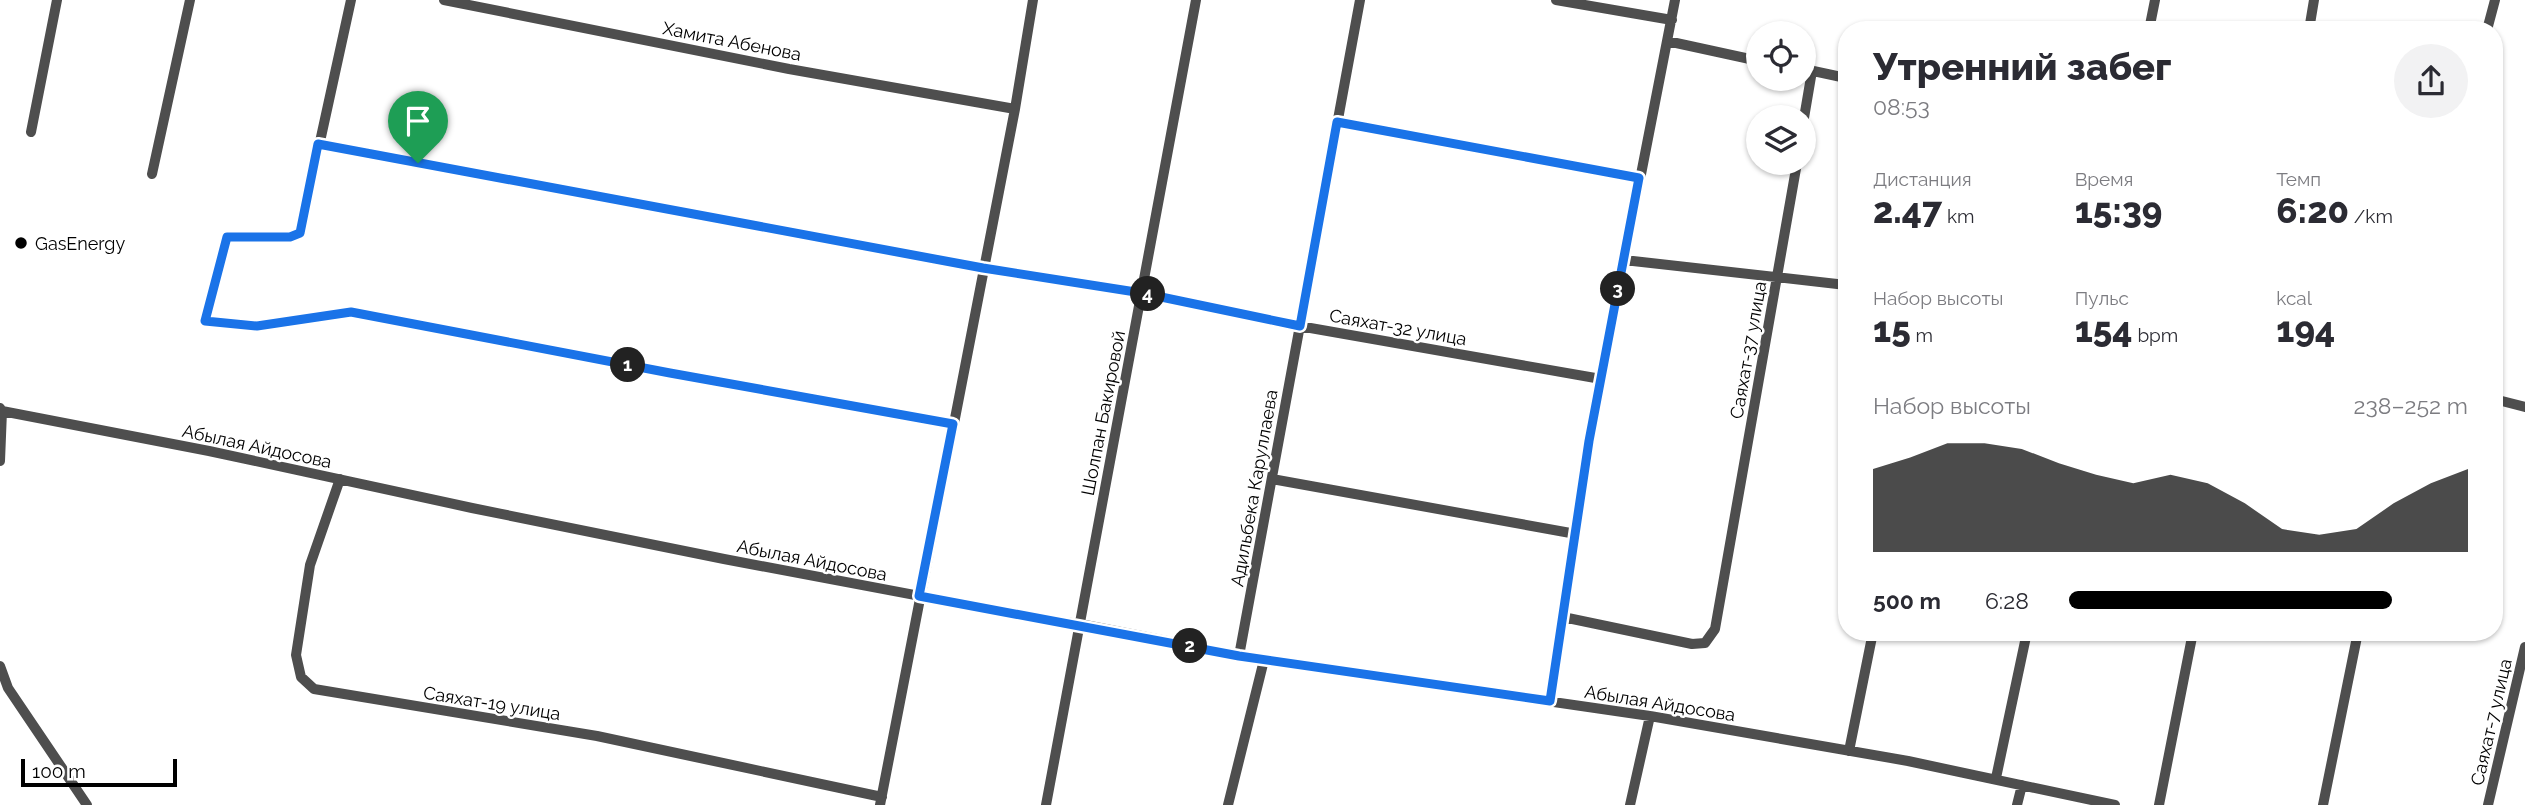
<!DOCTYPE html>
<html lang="ru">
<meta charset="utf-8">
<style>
body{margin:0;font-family:Raleway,sans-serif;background:#f2f2f3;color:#2b2b33;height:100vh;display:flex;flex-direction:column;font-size:26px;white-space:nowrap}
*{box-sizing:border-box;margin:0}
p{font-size:23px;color:#7c7c81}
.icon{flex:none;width:38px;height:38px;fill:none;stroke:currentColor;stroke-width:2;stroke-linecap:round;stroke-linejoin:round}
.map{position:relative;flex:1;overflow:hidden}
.sheet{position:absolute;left:1838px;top:21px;width:665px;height:620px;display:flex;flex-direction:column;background:#fff;border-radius:28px;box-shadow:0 2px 5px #0004}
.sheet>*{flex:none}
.fabs{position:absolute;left:1746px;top:21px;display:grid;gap:14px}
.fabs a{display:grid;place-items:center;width:70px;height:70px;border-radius:50%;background:#fff;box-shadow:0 2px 5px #0004;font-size:35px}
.scale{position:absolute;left:21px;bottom:18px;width:156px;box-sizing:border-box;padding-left:7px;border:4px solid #000;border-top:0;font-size:19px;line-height:24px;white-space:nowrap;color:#000;-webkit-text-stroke:5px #fff;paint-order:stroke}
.pin{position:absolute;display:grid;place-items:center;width:60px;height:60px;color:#fff;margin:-72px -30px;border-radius:50% 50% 50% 0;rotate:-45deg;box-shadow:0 0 7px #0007}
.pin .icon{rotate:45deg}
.km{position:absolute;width:35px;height:35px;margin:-18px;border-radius:50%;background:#222;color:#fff;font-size:19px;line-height:35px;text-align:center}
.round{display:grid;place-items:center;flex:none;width:74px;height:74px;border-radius:37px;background:#f2f2f3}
.overview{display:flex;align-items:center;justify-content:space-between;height:119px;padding:0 35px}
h1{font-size:38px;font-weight:800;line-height:52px}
.figures{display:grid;grid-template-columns:repeat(3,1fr);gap:10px;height:119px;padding:7px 35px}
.figures div{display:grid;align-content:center}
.figures b{font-size:35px;font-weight:800}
.figures small{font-size:19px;font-weight:400}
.figures p{font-size:19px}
.chart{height:196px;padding:14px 35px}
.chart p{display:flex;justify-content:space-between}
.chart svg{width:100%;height:126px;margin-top:7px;fill:#000;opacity:.7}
ul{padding:0 35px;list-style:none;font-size:23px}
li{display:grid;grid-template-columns:112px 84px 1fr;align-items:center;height:52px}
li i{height:18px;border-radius:9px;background:#000}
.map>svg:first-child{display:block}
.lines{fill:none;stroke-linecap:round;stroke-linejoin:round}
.street{stroke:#4e4e4e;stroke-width:10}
.route-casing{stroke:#fff;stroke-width:14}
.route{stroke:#1a73e8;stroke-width:9}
.poi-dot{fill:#000;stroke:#fff;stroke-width:2.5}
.labels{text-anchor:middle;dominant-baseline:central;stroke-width:5;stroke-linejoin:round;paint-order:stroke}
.street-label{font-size:18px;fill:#000;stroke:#fff}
.poi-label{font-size:18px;fill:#000;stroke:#fff;text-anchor:start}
</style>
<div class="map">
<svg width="2525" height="805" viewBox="0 0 2525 805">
<rect width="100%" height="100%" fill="#fff"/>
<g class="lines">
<path class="street" d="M 351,0 L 300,233 L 290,237 L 227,237 L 205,321 L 257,326 L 351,312 L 670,373 L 953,424
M 444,0 L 789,69 L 1015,109
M 1556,0 L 1672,20
M 2149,30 L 2155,0
M 2309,30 L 2314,0
M 2487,30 L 2495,0
M 1667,41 L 1759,61
M 1804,69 L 1846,78
M 1804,118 L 1812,71
M 1337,122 L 1639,179
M 31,132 L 57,0
M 318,144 L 983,268 L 1142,293 L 1299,326 L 1601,379
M 152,174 L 190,0
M 1624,260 L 1846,285
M 2494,399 L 2525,407
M 2,411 L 209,451 L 472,508 L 724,559 L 1047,620 L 1080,624 L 1264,660 L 1650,716 L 1908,761 L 2115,805
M 0,461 L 2,411 L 0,408
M 340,479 L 310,565 L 296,655 L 301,677 L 314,689 L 597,736 L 882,797
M 1272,479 L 1576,534
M 1563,617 L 1692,644 L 1705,643 L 1715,629 L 1797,163
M 1239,656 L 1360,0
M 0,666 L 8,688 L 87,805
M 1550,701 L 1589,441 L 1675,0
M 1849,751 L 1873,632
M 1996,778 L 2027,632
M 880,805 L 1015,109 L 1033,0
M 1046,805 L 1196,0
M 1228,805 L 1264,660
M 1630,805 L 1650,716
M 2017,805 L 2022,785
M 2159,805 L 2193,632
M 2323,805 L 2358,632
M 2488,805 L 2525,647"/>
</g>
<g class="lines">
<g class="route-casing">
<path id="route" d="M 1337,122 L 1639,178 L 1589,441 L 1550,701 L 1239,656 L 919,596 L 953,424 L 670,373 L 351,312 L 257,326 L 205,321 L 227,237 L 290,237 L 300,233 L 318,144 L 983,268 L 1142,293 L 1300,326 Z"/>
</g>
<use href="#route" class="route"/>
</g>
<circle class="poi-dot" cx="21" cy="243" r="7"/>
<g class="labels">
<g class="street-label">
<text transform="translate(732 41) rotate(11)">Хамита Абенова</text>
<text transform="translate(1398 327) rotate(10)">Саяхат-32 улица</text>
<text transform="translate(1748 350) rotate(-80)">Саяхат-37 улица</text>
<text transform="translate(1103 413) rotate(-79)">Шолпан Бакировой</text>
<text transform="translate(257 446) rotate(12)">Абылая Айдосова</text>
<text transform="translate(1254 488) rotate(-80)">Адильбека Каруллаева</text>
<text transform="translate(812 560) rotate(11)">Абылая Айдосова</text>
<text transform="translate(492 703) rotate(9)">Саяхат-19 улица</text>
<text transform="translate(1660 703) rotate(9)">Абылая Айдосова</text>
<text transform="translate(2491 722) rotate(-77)">Саяхат-7 улица</text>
</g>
<g class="poi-label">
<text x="35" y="243">GasEnergy</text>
</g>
</g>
</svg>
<div class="fabs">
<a><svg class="icon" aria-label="locate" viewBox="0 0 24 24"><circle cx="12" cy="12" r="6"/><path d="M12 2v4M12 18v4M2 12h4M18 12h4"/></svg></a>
<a><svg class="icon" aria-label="layers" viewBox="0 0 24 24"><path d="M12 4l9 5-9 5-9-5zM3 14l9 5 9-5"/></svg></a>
</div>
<div class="scale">100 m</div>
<div class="pin" style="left:418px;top:163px;background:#1e9e55"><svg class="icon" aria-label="arrive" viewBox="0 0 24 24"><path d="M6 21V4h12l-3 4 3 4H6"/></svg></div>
<b class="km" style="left:628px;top:365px">1</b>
<b class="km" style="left:1190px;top:646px">2</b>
<b class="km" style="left:1618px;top:289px">3</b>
<b class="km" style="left:1148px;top:294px">4</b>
<section class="sheet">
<div class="overview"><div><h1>Утренний забег</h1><p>08:53</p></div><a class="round"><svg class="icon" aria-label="share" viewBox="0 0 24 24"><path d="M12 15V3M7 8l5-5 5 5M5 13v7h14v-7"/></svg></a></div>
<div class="figures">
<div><p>Дистанция</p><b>2.47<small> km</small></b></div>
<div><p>Время</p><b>15:39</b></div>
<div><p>Темп</p><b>6:20<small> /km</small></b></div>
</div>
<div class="figures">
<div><p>Набор высоты</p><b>15<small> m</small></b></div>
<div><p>Пульс</p><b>154<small> bpm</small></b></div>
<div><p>kcal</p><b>194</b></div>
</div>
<div class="chart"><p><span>Набор высоты</span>238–252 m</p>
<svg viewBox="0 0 160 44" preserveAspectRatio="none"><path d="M0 44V15L10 11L20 6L30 6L40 8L50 13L60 17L70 20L80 17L90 20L100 27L110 36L120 38L130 36L140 27L150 20L160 15V44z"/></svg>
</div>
<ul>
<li><b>500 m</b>6:28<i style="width:81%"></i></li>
</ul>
</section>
</div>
